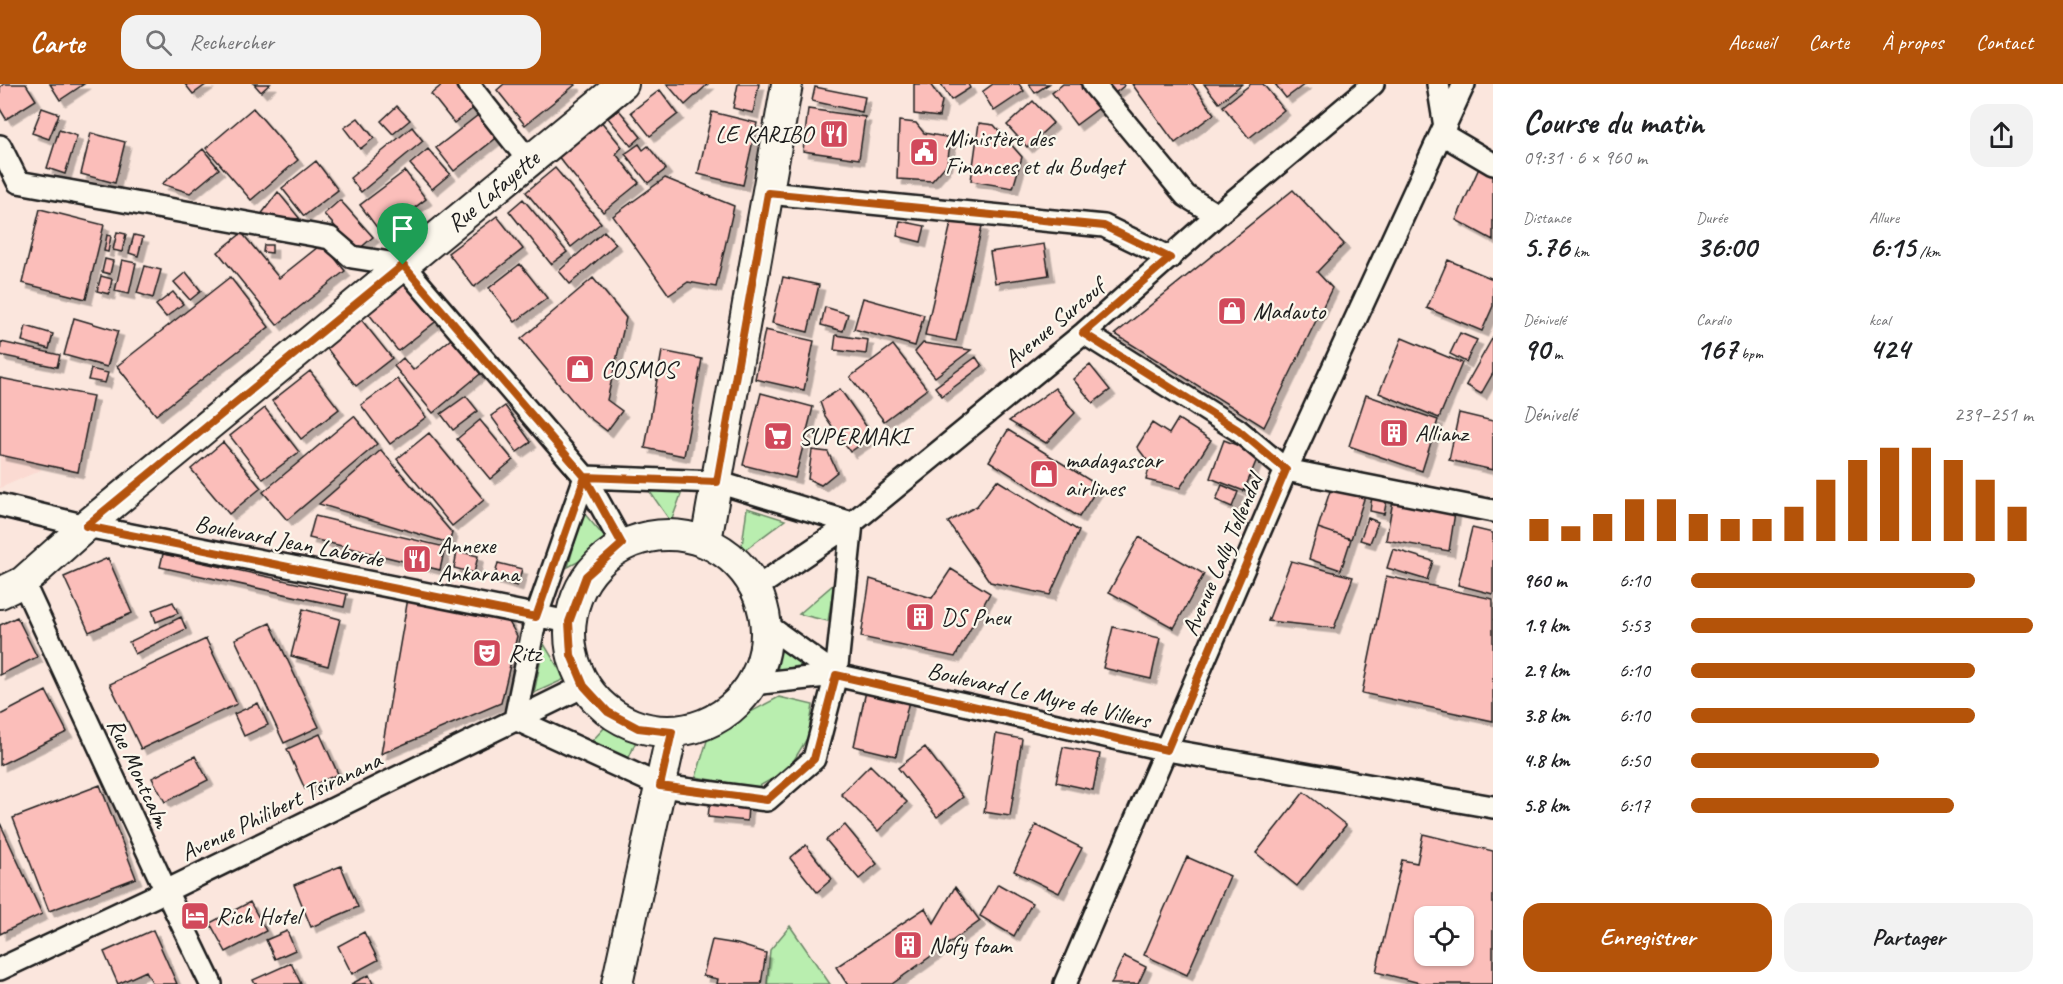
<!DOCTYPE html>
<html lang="fr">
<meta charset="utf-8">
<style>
body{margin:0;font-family:Caveat,sans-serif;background:#f2f2f2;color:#202124;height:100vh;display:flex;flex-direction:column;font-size:22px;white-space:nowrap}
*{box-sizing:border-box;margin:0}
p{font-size:20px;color:#757577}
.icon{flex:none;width:33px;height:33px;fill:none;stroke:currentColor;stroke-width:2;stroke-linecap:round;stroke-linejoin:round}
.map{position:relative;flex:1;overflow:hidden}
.sheet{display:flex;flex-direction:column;background:#fff;width:570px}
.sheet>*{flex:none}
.controls{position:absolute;left:1414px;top:822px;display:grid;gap:12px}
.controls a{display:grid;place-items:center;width:60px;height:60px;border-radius:12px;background:#fff;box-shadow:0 2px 4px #0004;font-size:30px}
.pin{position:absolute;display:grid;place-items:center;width:51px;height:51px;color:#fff;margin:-62px -26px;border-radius:50% 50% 50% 0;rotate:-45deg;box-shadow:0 0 6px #0007}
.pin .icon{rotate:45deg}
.round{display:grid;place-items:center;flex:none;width:63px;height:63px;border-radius:18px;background:#f2f2f2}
.headline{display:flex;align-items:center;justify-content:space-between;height:102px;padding:0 30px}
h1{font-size:33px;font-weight:600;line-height:45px}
.metrics{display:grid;grid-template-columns:repeat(3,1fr);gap:9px;height:102px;padding:6px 30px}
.metrics div{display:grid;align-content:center}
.metrics b{font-size:30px;font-weight:600}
.metrics small{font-size:16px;font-weight:400}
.metrics p{font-size:16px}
.chart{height:168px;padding:12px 30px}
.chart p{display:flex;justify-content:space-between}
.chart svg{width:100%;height:108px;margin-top:6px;stroke:#b45309;stroke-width:6}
.primary-button{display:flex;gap:12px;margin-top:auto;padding:12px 30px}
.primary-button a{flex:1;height:69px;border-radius:18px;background:#b45309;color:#fff;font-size:24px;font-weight:600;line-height:69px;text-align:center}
.primary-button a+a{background:#f2f2f2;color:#202124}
ul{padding:0 30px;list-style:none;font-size:20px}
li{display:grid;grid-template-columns:96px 72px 1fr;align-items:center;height:45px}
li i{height:15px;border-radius:8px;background:#b45309}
header{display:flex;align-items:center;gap:36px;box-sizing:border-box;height:84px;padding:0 30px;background:#b45309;color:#fff}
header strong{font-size:28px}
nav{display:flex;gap:33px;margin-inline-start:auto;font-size:21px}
.search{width:420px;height:54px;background:#f2f2f2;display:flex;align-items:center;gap:15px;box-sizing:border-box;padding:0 21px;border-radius:18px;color:#757577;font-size:22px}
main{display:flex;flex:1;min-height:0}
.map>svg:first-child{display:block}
.built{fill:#fbdad2}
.green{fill:#b9eeaf;stroke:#6a8566;stroke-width:1.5}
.building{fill:#fbbeba;stroke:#1c1c1c;stroke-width:1.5;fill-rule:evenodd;filter:url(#shadow)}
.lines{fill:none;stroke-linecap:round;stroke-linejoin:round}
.street-casing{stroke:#1c1c1c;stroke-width:26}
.secondary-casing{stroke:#1c1c1c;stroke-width:34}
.street{stroke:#fbf7ec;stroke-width:21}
.secondary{stroke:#fbf7ec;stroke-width:30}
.route-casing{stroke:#fff;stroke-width:12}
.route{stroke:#b45309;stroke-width:8}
.labels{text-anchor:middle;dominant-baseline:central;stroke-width:4.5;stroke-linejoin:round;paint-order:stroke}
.poi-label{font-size:24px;fill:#1c1c1c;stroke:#fbf7ec;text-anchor:start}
.street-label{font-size:24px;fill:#1c1c1c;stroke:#fbf7ec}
</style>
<header>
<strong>Carte</strong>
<div class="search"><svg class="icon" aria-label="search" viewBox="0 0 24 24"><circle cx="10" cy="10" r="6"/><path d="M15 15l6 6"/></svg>Rechercher</div>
<nav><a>Accueil</a><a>Carte</a><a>À propos</a><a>Contact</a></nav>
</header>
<main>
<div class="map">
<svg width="1493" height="900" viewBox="0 0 1493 900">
<defs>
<filter id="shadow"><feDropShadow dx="5.5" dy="5.5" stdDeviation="0" flood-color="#0004"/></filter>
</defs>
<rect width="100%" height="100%" fill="#fbe6dd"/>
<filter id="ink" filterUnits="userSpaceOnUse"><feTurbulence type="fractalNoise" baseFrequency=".0167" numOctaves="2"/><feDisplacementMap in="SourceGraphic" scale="12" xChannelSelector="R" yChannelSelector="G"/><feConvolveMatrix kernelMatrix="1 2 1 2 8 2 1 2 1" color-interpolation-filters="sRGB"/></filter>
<g filter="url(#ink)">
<path class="built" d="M 0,295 L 41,386 L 0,404 Z"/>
<path class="green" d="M 683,405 L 671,438 L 650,408 Z
M 747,424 L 785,436 L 741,469 Z
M 583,428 L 611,461 L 568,483 Z
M 834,500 L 828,537 L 799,530 Z
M 544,560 L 565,595 L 534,609 Z
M 782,564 L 811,579 L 777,587 Z
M 779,613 L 813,621 L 808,653 L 788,686 L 756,704 L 696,693 L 709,650 Z
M 606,642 L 636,657 L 628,676 L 592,657 Z
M 790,842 L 830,900 L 767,900 L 770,866 Z"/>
<path class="building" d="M 4,0 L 26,0 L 36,16 L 6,35 L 0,25 L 0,3 Z
M 50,0 L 84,0 L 60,16 Z
M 185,0 L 207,0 L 193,10 Z
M 254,0 L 270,0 L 261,8 Z
M 443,0 L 459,0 L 476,22 L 454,39 L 431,10 Z
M 504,0 L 574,0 L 575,1 L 525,41 L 497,6 Z
M 667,0 L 708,0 L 685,21 Z
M 738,0 L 759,0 L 753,29 L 733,24 Z
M 914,0 L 930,0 L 942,17 L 939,33 L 914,30 Z
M 941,0 L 968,0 L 970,4 L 951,16 Z
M 993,0 L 1019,0 L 1024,7 L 994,27 L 982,8 Z
M 1029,0 L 1049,0 L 1035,9 Z
M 1063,0 L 1087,0 L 1103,21 L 1076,41 L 1052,9 Z
M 1108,0 L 1123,0 L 1124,2 L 1115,9 Z
M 1132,0 L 1193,0 L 1214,30 L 1175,59 Z
M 1204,0 L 1242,0 L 1219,19 Z
M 1251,0 L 1263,0 L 1284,26 L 1249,54 L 1223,22 Z
M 1275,0 L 1305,0 L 1286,14 Z
M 815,3 L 865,13 L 862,28 L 812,17 Z
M 660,6 L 678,30 L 650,52 L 631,28 Z
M 1033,17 L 1053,39 L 1027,63 L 1007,41 Z
M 397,22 L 410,36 L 393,50 L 381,37 Z
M 42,24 L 59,30 L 49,55 L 32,49 Z
M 253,24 L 298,76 L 251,116 L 206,64 Z
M 808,25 L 865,33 L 859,75 L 803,67 Z
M 619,26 L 641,53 L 631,62 L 608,34 Z
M 482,28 L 500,51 L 454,87 L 436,64 Z
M 712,28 L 757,39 L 743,101 L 698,90 Z
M 358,34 L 374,54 L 360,65 L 344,44 Z
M 600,36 L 622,63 L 616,70 L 639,99 L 603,128 L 557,71 Z
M 899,37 L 916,39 L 924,49 L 951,54 L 947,80 L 932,97 L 897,95 Z
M 979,39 L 994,41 L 1022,73 L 1013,104 L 971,97 Z
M 412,43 L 423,57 L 361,108 L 350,94 Z
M 59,46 L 77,52 L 65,90 L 47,84 Z
M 91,49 L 125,58 L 115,99 L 81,90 Z
M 639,60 L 643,66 L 648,62 L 666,85 L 648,99 L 625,70 Z
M 203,65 L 219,85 L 190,109 L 162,100 Z
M 428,65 L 450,90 L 432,105 L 410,80 Z
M 316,77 L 338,106 L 304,132 L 282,104 Z
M 555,84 L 601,139 L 571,163 L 526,108 Z
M 1479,84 L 1493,91 L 1493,156 L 1456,136 Z
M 405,87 L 426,115 L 381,149 L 360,121 Z
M 665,94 L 734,122 L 716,203 L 688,198 L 669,211 L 613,132 Z
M 1293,106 L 1344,160 L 1317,188 L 1332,204 L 1264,343 L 1115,250 Z
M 278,108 L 300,135 L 260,132 Z
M 523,115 L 567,168 L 551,180 L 509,127 Z
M 340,116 L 373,153 L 357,167 L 324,130 Z
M 40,125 L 104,141 L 86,215 L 22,199 Z
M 497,132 L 523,165 L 474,203 L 448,169 Z
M 952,135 L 982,142 L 956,257 L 925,251 Z
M 900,137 L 925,142 L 921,158 L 897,152 Z
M 604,147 L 616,160 L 570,200 L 559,187 Z
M 117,148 L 126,150 L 122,168 L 113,166 Z
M 242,149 L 279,194 L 323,159 L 345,187 L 277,241 L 218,168 Z
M 107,151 L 111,152 L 108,168 L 104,167 Z
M 134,151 L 143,153 L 138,172 L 129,169 Z
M 1044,160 L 1049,191 L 995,199 L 990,168 Z
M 264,161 L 272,161 L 272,169 L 263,168 Z
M 105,175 L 113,177 L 110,190 L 102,188 Z
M 122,176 L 136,179 L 129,210 L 115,207 Z
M 1448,176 L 1493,195 L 1493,222 L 1482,247 L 1427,224 Z
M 520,180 L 547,214 L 515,238 L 489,204 Z
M 145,182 L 161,186 L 153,214 L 137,209 Z
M 186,188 L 201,207 L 190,216 L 174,198 Z
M 402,188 L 439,235 L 398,267 L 361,220 Z
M 101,192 L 112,195 L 109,210 L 97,207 Z
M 230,193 L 269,243 L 156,331 L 117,282 Z
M 783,193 L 819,201 L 808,248 L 772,239 Z
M 593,194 L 626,234 L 607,316 L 622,327 L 607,347 L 582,328 L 521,255 Z
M 173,208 L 183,220 L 166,233 L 156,221 Z
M 863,214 L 924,231 L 915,262 L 854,245 Z
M 825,223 L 848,230 L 843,247 L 821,241 Z
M 74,234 L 118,247 L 107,283 L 64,271 Z
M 360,234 L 392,274 L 356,302 L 325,262 Z
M 26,242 L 53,250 L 49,265 L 22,257 Z
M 765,246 L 814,257 L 804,306 L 755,295 Z
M 1460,249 L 1477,256 L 1466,278 L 1450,270 Z
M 456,251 L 485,286 L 433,329 L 394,282 L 403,274 L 413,286 Z
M 836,251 L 868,256 L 866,270 L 834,266 Z
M 1493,253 L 1493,289 L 1481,310 L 1466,301 Z
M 1402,254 L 1462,279 L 1439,334 L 1379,309 Z
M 1,258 L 60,271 L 57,283 L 0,271 Z
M 923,259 L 971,266 L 935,293 L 915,268 Z
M 893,261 L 927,305 L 884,337 L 850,293 Z
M 662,267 L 702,275 L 684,372 L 645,364 Z
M 976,273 L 982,282 L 942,312 L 935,303 Z
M 1090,281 L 1110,306 L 1093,319 L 1073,295 Z
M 91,285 L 108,289 L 105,299 L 88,296 Z
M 310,287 L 339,325 L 301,355 L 272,317 Z
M 0,294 L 93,312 L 78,388 L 0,371 Z
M 397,295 L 426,333 L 390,360 L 361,321 Z
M 1055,304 L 1075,329 L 1046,359 L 1009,337 Z
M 840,305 L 873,352 L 850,368 L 825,332 L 820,318 Z
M 761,309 L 813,323 L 795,394 L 743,381 Z
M 1366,311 L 1438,336 L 1422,387 L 1349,362 Z
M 466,312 L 478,327 L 453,346 L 441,330 Z
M 505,322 L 531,358 L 517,368 L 491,332 Z
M 265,324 L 299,368 L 263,395 L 230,352 Z
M 1459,329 L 1493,337 L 1493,386 L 1449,376 Z
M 354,332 L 377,360 L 287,436 L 263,408 Z
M 1178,335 L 1211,356 L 1180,404 L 1146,396 L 1150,380 L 1137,363 L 1152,339 L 1169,350 Z
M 480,336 L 513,376 L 490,395 L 457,355 Z
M 1008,346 L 1099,402 L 1079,433 L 989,377 Z
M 429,349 L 484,416 L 452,442 L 397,375 Z
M 1224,356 L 1259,370 L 1244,407 L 1210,394 Z
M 223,358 L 261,404 L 229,430 L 191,385 Z
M 381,366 L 452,449 L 449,459 L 319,420 Z
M 812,366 L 828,368 L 837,388 L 821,401 L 808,395 Z
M 997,396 L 1079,447 L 1050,511 L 990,498 L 948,438 L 977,422 Z
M 1222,401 L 1238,408 L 1232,423 L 1216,416 Z
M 1332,401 L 1365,412 L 1351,455 L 1318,444 Z
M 1394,411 L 1456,422 L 1449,467 L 1386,456 Z
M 1372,412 L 1387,415 L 1384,430 L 1370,427 Z
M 315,432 L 445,463 L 440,486 L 309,454 Z
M 1368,434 L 1378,438 L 1370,459 L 1360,456 Z
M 1318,444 L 1351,455 L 1341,486 L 1309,475 Z
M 1472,444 L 1493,449 L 1493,510 L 1458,501 Z
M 1139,453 L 1204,490 L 1174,544 L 1109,508 Z
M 1393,465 L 1433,477 L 1427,496 L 1387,484 Z
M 457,467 L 478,472 L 474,489 L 454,484 Z
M 163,470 L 347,510 L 344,523 L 160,483 Z
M 108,474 L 132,529 L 89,548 L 64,493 Z
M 1291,477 L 1353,493 L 1334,544 L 1268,537 Z
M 498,479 L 522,485 L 517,502 L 494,495 Z
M 951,485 L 990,509 L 955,573 L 861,553 L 870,495 L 932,514 Z
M 1386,492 L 1493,515 L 1493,637 L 1362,609 Z
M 408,514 L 505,531 L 517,552 L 501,619 L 381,670 Z
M 173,518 L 178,529 L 156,538 L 152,526 Z
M 303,525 L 340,535 L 328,582 L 291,572 Z
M 17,533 L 37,573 L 0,591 L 0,541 Z
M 181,533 L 186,545 L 135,570 L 129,558 Z
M 270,539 L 319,643 L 284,659 L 235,555 Z
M 1113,543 L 1160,554 L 1151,595 L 1103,584 Z
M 206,555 L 237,620 L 141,665 L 110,600 Z
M 46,607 L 67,648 L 0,681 L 0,631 Z
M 866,607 L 909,617 L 896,672 L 854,662 Z
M 258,619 L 268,641 L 244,652 L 234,630 Z
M 320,650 L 338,690 L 305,705 L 287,665 Z
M 996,650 L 1022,655 L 1010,732 L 984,728 Z
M 925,663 L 963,713 L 937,733 L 898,684 Z
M 1063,663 L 1100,670 L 1093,706 L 1056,698 Z
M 195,672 L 208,696 L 165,718 L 152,694 Z
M 870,681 L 907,718 L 878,747 L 841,710 Z
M 100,701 L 136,794 L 49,827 L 13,734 Z
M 1304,708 L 1346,741 L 1297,802 L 1256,769 Z
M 710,716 L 748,721 L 747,737 L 708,733 Z
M 0,739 L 42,830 L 0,850 Z
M 845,741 L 877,780 L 859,795 L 826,756 Z
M 1036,741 L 1082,764 L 1059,809 L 1014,787 Z
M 1423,750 L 1493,767 L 1493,900 L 1424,900 L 1376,888 L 1402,776 L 1417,779 ZM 1425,832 L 1464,832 L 1464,872 L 1425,872 Z
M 806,761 L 832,795 L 817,808 L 790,774 Z
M 1187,773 L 1230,792 L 1187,891 L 1144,871 Z
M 341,782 L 358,823 L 311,843 L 294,801 Z
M 998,800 L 1032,819 L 1014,852 L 980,832 Z
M 955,803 L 980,837 L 892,900 L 847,900 L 836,883 L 925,824 L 934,839 Z
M 250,818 L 266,847 L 226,868 L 210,839 Z
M 153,846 L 177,900 L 153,900 L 146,887 L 118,900 L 104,868 Z
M 287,847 L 295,866 L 275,875 L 266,856 Z
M 364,848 L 378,876 L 352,890 L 338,862 Z
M 712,856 L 737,860 L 766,869 L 761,900 L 717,900 L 718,895 L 703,892 Z
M 1124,872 L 1146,883 L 1138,900 L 1111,900 Z
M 291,879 L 301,900 L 255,900 L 253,896 Z
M 369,891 L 373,900 L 351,900 Z"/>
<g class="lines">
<g class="street-casing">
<path id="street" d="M 468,0 L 529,77
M 1093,0 L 1186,112 L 1217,131
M 1438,0 L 1445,43
M 1442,50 L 1493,80
M 0,62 L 18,98 L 330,154 L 352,173 L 403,181 L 585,393 L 622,460
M 768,109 L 1104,142 L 1170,174
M 1084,249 L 1238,346 L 1286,386 L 1493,427
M 585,393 L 717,398 L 852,439 L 836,591 L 814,675 L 767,716 L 661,702 L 515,635 L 536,533 Z
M 0,421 L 86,442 L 569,538
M 23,498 L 166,807 L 211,900
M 756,504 L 852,439 L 1084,249 L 1217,131 L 1373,0
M 767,541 L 836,591 L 1167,666 L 1493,723
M 753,600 L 836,591
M 0,885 L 166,807 L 584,602
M 1065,900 L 1286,386 L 1464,0"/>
</g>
<g class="secondary-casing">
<path id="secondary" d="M570 549a98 98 0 1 1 196 0a98 98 0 1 1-196 0Z
M 706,457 L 787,0
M 0,509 L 23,498 L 86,442 L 623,0
M 617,900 L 672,648"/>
</g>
<use href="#street" class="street"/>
<use href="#secondary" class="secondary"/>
</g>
</g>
<g class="lines" filter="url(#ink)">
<g class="route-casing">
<path id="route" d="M 403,181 L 585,393 L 622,460 L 586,492 L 569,538 L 571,571 L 584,602 L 608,628 L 638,644 L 672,648 L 660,702 L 767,716 L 814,675 L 836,591 L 1167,666 L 1286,386 L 1238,346 L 1083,249 L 1170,174 L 1104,142 L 768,109 L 717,398 L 585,393 L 536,533 L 86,442 L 403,181"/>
</g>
<use href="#route" class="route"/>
</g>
<defs>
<g id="restaurant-square" transform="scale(1.5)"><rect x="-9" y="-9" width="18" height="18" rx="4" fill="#d1495b" stroke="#fbf7ec"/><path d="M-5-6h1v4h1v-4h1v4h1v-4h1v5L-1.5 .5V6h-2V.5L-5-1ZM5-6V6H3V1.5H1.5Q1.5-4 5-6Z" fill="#fff"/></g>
<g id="civic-square" transform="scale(1.5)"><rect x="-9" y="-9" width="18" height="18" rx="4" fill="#d1495b" stroke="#fbf7ec"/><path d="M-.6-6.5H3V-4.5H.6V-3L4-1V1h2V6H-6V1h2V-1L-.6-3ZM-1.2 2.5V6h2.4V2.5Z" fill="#fff"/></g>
<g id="shop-square" transform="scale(1.5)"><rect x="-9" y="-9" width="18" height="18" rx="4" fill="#d1495b" stroke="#fbf7ec"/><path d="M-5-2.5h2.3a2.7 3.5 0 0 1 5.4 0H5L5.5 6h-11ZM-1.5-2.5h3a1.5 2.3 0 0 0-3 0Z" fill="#fff"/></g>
<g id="building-square" transform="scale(1.5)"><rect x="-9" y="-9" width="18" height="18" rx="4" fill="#d1495b" stroke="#fbf7ec"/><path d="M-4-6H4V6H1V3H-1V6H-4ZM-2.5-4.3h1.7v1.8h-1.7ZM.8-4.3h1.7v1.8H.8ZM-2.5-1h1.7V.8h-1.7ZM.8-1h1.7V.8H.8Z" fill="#fff"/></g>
<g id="supermarket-square" transform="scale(1.5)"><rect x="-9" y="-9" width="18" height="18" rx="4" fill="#d1495b" stroke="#fbf7ec"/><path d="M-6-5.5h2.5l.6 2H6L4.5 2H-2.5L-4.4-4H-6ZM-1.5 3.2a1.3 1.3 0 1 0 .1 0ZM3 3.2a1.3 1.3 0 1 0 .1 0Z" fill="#fff"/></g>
<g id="theatre-square" transform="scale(1.5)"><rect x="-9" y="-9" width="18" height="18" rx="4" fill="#d1495b" stroke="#fbf7ec"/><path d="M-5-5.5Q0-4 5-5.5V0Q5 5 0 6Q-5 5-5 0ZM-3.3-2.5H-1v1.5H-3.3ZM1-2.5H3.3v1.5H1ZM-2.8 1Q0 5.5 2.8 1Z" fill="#fff"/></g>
<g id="hotel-square" transform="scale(1.5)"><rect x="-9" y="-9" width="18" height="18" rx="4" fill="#d1495b" stroke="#fbf7ec"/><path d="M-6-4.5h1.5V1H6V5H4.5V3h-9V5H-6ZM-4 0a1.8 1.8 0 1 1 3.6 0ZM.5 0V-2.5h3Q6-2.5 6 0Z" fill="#fff"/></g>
</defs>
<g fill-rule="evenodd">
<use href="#restaurant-square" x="834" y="50"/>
<use href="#civic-square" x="924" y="68"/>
<use href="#shop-square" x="1232" y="227"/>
<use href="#shop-square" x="580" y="285"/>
<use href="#building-square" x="1394" y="349"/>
<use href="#supermarket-square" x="778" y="352"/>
<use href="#shop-square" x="1044" y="390"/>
<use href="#restaurant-square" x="417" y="475"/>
<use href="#building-square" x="920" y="533"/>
<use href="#theatre-square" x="487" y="569"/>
<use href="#hotel-square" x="195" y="832"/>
<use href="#building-square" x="908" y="861"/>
</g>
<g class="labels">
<g class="poi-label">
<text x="813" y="50" text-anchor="end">LE KARIBO</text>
<text x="945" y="54">Ministère des<tspan x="945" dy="28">Finances et du Budget</tspan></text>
<text x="1253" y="227">Madauto</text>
<text x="601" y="285">COSMOS</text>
<text x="1415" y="349">Allianz</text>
<text x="799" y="352">SUPERMAKI</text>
<text x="1065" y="376">madagascar<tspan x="1065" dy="28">airlines</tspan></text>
<text x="438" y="461">Annexe<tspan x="438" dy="28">Ankarana</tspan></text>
<text x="941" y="533">DS Pneu</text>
<text x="508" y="569">Ritz</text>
<text x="216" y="832">Rich Hotel</text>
<text x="929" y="861">Nofy foam</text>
</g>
<g class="street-label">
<text transform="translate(493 107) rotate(-40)">Rue Lafayette</text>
<text transform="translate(1054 239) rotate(-40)">Avenue Surcouf</text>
<text transform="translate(289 457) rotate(11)">Boulevard Jean Laborde</text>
<text transform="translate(1222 471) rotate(-67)">Avenue Lally Tollendal</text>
<text transform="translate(1039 611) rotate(13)">Boulevard Le Myre de Villers</text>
<text transform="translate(139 689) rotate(65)">Rue Montcalm</text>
<text transform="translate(281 722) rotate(-26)">Avenue Philibert Tsiranana</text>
</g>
</g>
</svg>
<div class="controls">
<a><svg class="icon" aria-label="locate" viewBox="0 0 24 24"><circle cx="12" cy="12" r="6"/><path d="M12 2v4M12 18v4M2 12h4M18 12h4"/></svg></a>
</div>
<div class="pin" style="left:403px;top:181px;background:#1e9e55"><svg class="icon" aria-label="arrive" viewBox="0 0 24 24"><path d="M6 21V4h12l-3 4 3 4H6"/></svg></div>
</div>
<section class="sheet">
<div class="headline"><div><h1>Course du matin</h1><p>09:31 · 6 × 960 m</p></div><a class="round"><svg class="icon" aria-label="share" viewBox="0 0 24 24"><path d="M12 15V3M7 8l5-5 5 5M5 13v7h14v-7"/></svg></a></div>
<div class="metrics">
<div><p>Distance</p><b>5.76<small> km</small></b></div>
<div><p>Durée</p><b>36:00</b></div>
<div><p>Allure</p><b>6:15<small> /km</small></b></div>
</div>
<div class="metrics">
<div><p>Dénivelé</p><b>90<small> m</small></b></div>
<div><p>Cardio</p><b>167<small> bpm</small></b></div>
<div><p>kcal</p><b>424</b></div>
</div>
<div class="chart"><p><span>Dénivelé</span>239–251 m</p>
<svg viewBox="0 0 160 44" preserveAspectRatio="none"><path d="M5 44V35M15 44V38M25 44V33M35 44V27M45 44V27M55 44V33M65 44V35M75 44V35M85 44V30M95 44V19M105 44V11M115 44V6M125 44V6M135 44V11M145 44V19M155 44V30"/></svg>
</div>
<ul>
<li><b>960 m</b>6:10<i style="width:83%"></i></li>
<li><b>1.9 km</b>5:53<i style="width:100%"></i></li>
<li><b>2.9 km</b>6:10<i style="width:83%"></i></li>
<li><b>3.8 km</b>6:10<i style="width:83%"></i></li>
<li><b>4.8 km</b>6:50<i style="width:55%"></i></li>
<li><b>5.8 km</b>6:17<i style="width:77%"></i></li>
</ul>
<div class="primary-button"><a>Enregistrer</a><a>Partager</a></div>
</section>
</main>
